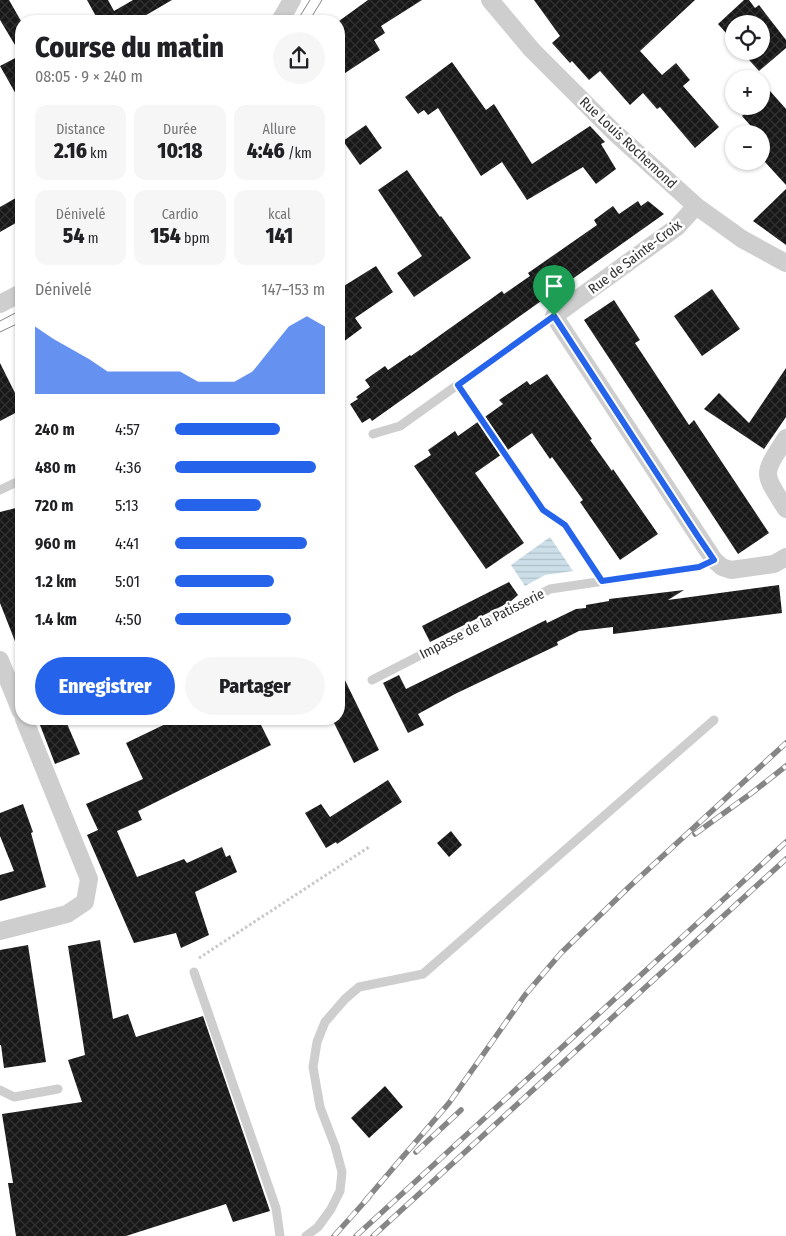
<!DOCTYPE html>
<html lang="fr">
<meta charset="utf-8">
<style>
body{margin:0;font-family:"Fira Sans Condensed",sans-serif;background:#f6f6f6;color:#202124;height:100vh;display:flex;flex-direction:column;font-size:19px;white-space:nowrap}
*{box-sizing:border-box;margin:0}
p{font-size:16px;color:#757577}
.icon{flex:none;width:28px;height:28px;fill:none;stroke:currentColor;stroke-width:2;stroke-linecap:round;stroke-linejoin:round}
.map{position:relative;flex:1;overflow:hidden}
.sheet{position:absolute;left:15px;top:15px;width:330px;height:710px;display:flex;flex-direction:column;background:#fff;border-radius:20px;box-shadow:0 1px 4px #0004}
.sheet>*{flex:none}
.fabs{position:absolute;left:725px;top:15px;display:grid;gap:10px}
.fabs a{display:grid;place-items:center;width:45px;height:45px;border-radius:50%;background:#fff;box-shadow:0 1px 4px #0004;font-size:25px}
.pin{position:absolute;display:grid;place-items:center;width:42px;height:42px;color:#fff;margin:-51px -21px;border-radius:50% 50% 50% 0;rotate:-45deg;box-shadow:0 0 5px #0007}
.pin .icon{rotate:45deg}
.round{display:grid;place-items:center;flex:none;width:52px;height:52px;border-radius:26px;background:#f6f6f6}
.headline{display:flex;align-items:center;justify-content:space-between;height:85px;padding:0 20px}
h1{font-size:28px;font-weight:800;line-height:38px}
.figures{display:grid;grid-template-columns:repeat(3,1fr);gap:8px;height:85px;padding:5px 20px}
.figures div{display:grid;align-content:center;border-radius:12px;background:#f6f6f6;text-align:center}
.figures b{font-size:21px;font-weight:800}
.figures small{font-size:14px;font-weight:400}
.figures p{font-size:14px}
.chart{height:140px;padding:10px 20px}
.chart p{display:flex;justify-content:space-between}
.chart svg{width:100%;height:90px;margin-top:5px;fill:#2563eb;opacity:.7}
.action{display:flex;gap:10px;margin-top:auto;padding:10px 20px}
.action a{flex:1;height:58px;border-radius:30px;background:#2563eb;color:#fff;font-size:20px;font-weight:800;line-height:58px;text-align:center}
.action a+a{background:#f6f6f6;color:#202124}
ul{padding:0 20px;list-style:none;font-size:16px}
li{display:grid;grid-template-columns:80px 60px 1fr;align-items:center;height:38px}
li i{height:12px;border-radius:6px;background:#2563eb}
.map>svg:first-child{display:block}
.water{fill:url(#water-rules)}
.building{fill:url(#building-cross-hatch)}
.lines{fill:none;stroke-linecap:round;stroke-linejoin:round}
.path{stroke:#c8c8c8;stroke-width:3;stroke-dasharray:2.5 2.5;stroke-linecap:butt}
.lane{stroke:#cecece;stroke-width:9}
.street{stroke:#cecece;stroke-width:18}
.tram{stroke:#868686;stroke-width:1}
.rail-casing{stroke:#868686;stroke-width:5.5}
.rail{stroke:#fff;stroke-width:4;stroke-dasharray:11;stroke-linecap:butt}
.route-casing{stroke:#fff;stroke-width:10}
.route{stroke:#2563eb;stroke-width:6}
.labels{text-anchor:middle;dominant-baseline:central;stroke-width:5;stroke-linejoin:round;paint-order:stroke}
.street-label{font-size:14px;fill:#313131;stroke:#fff}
</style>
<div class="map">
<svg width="786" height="1236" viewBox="0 0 786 1236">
<defs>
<pattern id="water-rules" width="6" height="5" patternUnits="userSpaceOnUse" patternTransform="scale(1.25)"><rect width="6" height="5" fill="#ccdfe8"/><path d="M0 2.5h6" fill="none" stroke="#b0c0c7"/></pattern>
<pattern id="building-cross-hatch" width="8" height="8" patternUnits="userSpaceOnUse" patternTransform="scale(1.25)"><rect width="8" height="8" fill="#181818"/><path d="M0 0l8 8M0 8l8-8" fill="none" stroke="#313131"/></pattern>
</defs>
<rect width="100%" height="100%" fill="#fff"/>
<path class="water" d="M 550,537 L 573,571 L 545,575 L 525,586 L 511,565 Z"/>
<path class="building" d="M 0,0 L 9,0 L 21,21 L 21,103 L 0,66 L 21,55 L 0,20 Z
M 87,0 L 108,0 L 114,11 L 133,0 L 172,0 L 136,21 L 96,21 L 98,20 Z
M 368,0 L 422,0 L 381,26 L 385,33 L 374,40 L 380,50 L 339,77 L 339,21 Z
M 534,0 L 695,0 L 640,51 L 662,75 L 676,63 L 690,80 L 683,86 L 719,127 L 695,148 L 660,107 L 657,109 L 643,93 L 630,105 L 600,71 L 589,80 L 572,61 L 570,63 L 552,43 L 560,36 Z
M 744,0 L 749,0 L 755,8 L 759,5 L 786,40 L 786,48 L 759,71 L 741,51 L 761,51 L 761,24 L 734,24 L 734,42 L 718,24 Z
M 452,62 L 486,110 L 494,104 L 532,164 L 590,126 L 605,142 L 601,144 L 616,169 L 596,184 L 583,167 L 527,200 L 502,162 L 481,176 L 438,108 L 428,115 L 424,110 L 418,114 L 405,97 Z
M 770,91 L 786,109 L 786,185 L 765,162 L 766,158 L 761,153 L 761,134 L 758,134 L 742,116 L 753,106 L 761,106 L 761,99 Z
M 366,125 L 382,148 L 360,165 L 343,141 Z
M 407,170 L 440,217 L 441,216 L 471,258 L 414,297 L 397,273 L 422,256 L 378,190 Z
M 786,189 L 786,245 L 753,221 Z
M 21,195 L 21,220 L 0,232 L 0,207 Z
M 638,201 L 641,206 L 648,201 L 664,214 L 372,421 L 370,418 L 362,423 L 350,404 L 358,399 L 356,397 L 370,387 L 365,380 L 385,366 L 388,370 L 410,355 L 411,356 L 502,291 L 504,294 L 530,276 L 528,273 L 597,225 L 594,220 L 613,206 L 619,214 Z
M 376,266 L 393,292 L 355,318 L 362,328 L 339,345 L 339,289 Z
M 712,289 L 740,329 L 702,356 L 674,316 Z
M 614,300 L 640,340 L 635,343 L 666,390 L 689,425 L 694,420 L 769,533 L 738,554 L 584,320 Z
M 0,363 L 21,405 L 21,410 L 0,421 Z
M 786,368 L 786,417 L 764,449 L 704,409 L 719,393 L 749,423 Z
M 547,374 L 592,439 L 590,440 L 612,471 L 613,469 L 658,534 L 620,560 L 580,502 L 583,500 L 552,457 L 550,459 L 532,433 L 475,473 L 524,543 L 486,569 L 414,466 L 431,455 L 428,450 L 455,431 L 458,436 L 503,404 L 499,400 L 527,381 L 530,385 Z
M 16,508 L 21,520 L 21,654 L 20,654 L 0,603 L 0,512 Z
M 509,582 L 518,595 L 510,602 L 430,642 L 422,626 Z
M 779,585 L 782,613 L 613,634 L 613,627 L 579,631 L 557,642 L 558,645 L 455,694 L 418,714 L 424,725 L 408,733 L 383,683 L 399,675 L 406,689 L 546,620 L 547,623 L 576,609 L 586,608 L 586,605 L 609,601 L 609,599 L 684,590 L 668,600 Z
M 339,668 L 379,750 L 354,763 L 332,719 L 339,719 Z
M 56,719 L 65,719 L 80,754 L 55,764 L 40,725 Z
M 176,719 L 258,719 L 271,745 L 138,811 L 142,820 L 117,831 L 137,877 L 184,859 L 187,863 L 222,847 L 226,857 L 230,855 L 237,872 L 195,892 L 209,935 L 181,948 L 176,933 L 134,943 L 87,835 L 98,830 L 86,804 L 143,779 L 126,743 Z
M 388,780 L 402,802 L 337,844 L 336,842 L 326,848 L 305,813 L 321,804 L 330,817 Z
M 23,804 L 33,832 L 31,833 L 46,887 L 0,901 L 0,875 L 14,871 L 0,836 L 0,813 Z
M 451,831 L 462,845 L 449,857 L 437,843 Z
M 100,940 L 113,1019 L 128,1014 L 136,1037 L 203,1016 L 270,1211 L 233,1222 L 226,1204 L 126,1236 L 16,1236 L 8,1183 L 13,1183 L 2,1114 L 82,1102 L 68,1060 L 85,1055 L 68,946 Z
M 28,945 L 46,1062 L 4,1068 L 1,1045 L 0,1045 L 0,950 Z
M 385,1086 L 403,1107 L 369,1138 L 351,1118 Z"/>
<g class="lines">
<path class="path" d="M 465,396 L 543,511 L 565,525 L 593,568
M 199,958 L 369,847"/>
<path class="lane" d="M 373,434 L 400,426 L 554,316
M 0,490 L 21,480
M 372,680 L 550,589 L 699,567 L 714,560
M 194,972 L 276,1208 L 280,1236
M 0,1090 L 14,1097 L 58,1089
M 306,1236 L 318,1227 L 331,1209 L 340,1191 L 342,1172 L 335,1146 L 320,1107 L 313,1067 L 317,1042 L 325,1022 L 345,999 L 359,987 L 423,974 L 714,720"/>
<path class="street" d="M 490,0 L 532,50 L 613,131 L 696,206 L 742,239 L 786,263
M 280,21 L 292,0
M 696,206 L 677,227 L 554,316 L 714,560 L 722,567 L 731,570 L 774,564 L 786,557
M 0,304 L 21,293
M 786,438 C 762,476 762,471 786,509
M 0,660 L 21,712
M 0,931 L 67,914 L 85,902 L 89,879 L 24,719"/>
<path class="tram" d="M 297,21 L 310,0
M 309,21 L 322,0
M 0,321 L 21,310
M 0,332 L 21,322"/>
<g class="rail-casing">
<path id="rail" d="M 695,834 L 753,792 L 786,766
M 416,1152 L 461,1110
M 365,1201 L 449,1103 L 525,995 L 561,953 L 629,887 L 786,743
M 334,1236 L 369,1197
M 356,1236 L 786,842
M 373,1236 L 786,859"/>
</g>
<use href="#rail" class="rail"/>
</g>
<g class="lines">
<g class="route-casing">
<path id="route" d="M 554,316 L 697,535 L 714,560 L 699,567 L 602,581 L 565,525 L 543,510 L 458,385 Z"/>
</g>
<use href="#route" class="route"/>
</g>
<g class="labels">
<g class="street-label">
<text transform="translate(628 143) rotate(43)">Rue Louis Rochemond</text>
<text transform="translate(635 257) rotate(-37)">Rue de Sainte-Croix</text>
<text transform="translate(482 624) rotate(-27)">Impasse de la Patisserie</text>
</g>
</g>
</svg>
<div class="fabs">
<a><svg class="icon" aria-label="locate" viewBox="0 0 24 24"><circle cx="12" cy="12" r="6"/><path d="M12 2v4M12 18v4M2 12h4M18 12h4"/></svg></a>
<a>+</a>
<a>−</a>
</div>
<div class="pin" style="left:554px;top:316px;background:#1e9e55"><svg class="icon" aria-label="arrive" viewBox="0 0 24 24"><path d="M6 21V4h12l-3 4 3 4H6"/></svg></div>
<section class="sheet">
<div class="headline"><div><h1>Course du matin</h1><p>08:05 · 9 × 240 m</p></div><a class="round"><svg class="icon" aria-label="share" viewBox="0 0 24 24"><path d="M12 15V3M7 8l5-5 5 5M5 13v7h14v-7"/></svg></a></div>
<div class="figures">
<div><p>Distance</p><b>2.16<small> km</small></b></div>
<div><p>Durée</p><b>10:18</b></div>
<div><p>Allure</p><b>4:46<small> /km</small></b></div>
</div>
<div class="figures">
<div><p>Dénivelé</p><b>54<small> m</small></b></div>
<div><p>Cardio</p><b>154<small> bpm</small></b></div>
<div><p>kcal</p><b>141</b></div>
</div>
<div class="chart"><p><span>Dénivelé</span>147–153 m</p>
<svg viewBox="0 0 160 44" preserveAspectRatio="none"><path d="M0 44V11L10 17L20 22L30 27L40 33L50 33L60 33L70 33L80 33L90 38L100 38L110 38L120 33L130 22L140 11L150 6L160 11V44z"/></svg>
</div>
<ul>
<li><b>240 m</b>4:57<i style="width:70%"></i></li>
<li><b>480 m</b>4:36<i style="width:94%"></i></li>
<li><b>720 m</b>5:13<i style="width:57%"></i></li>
<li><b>960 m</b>4:41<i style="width:88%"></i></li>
<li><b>1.2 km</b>5:01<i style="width:66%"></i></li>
<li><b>1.4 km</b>4:50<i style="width:77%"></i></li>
</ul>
<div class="action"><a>Enregistrer</a><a>Partager</a></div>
</section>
</div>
